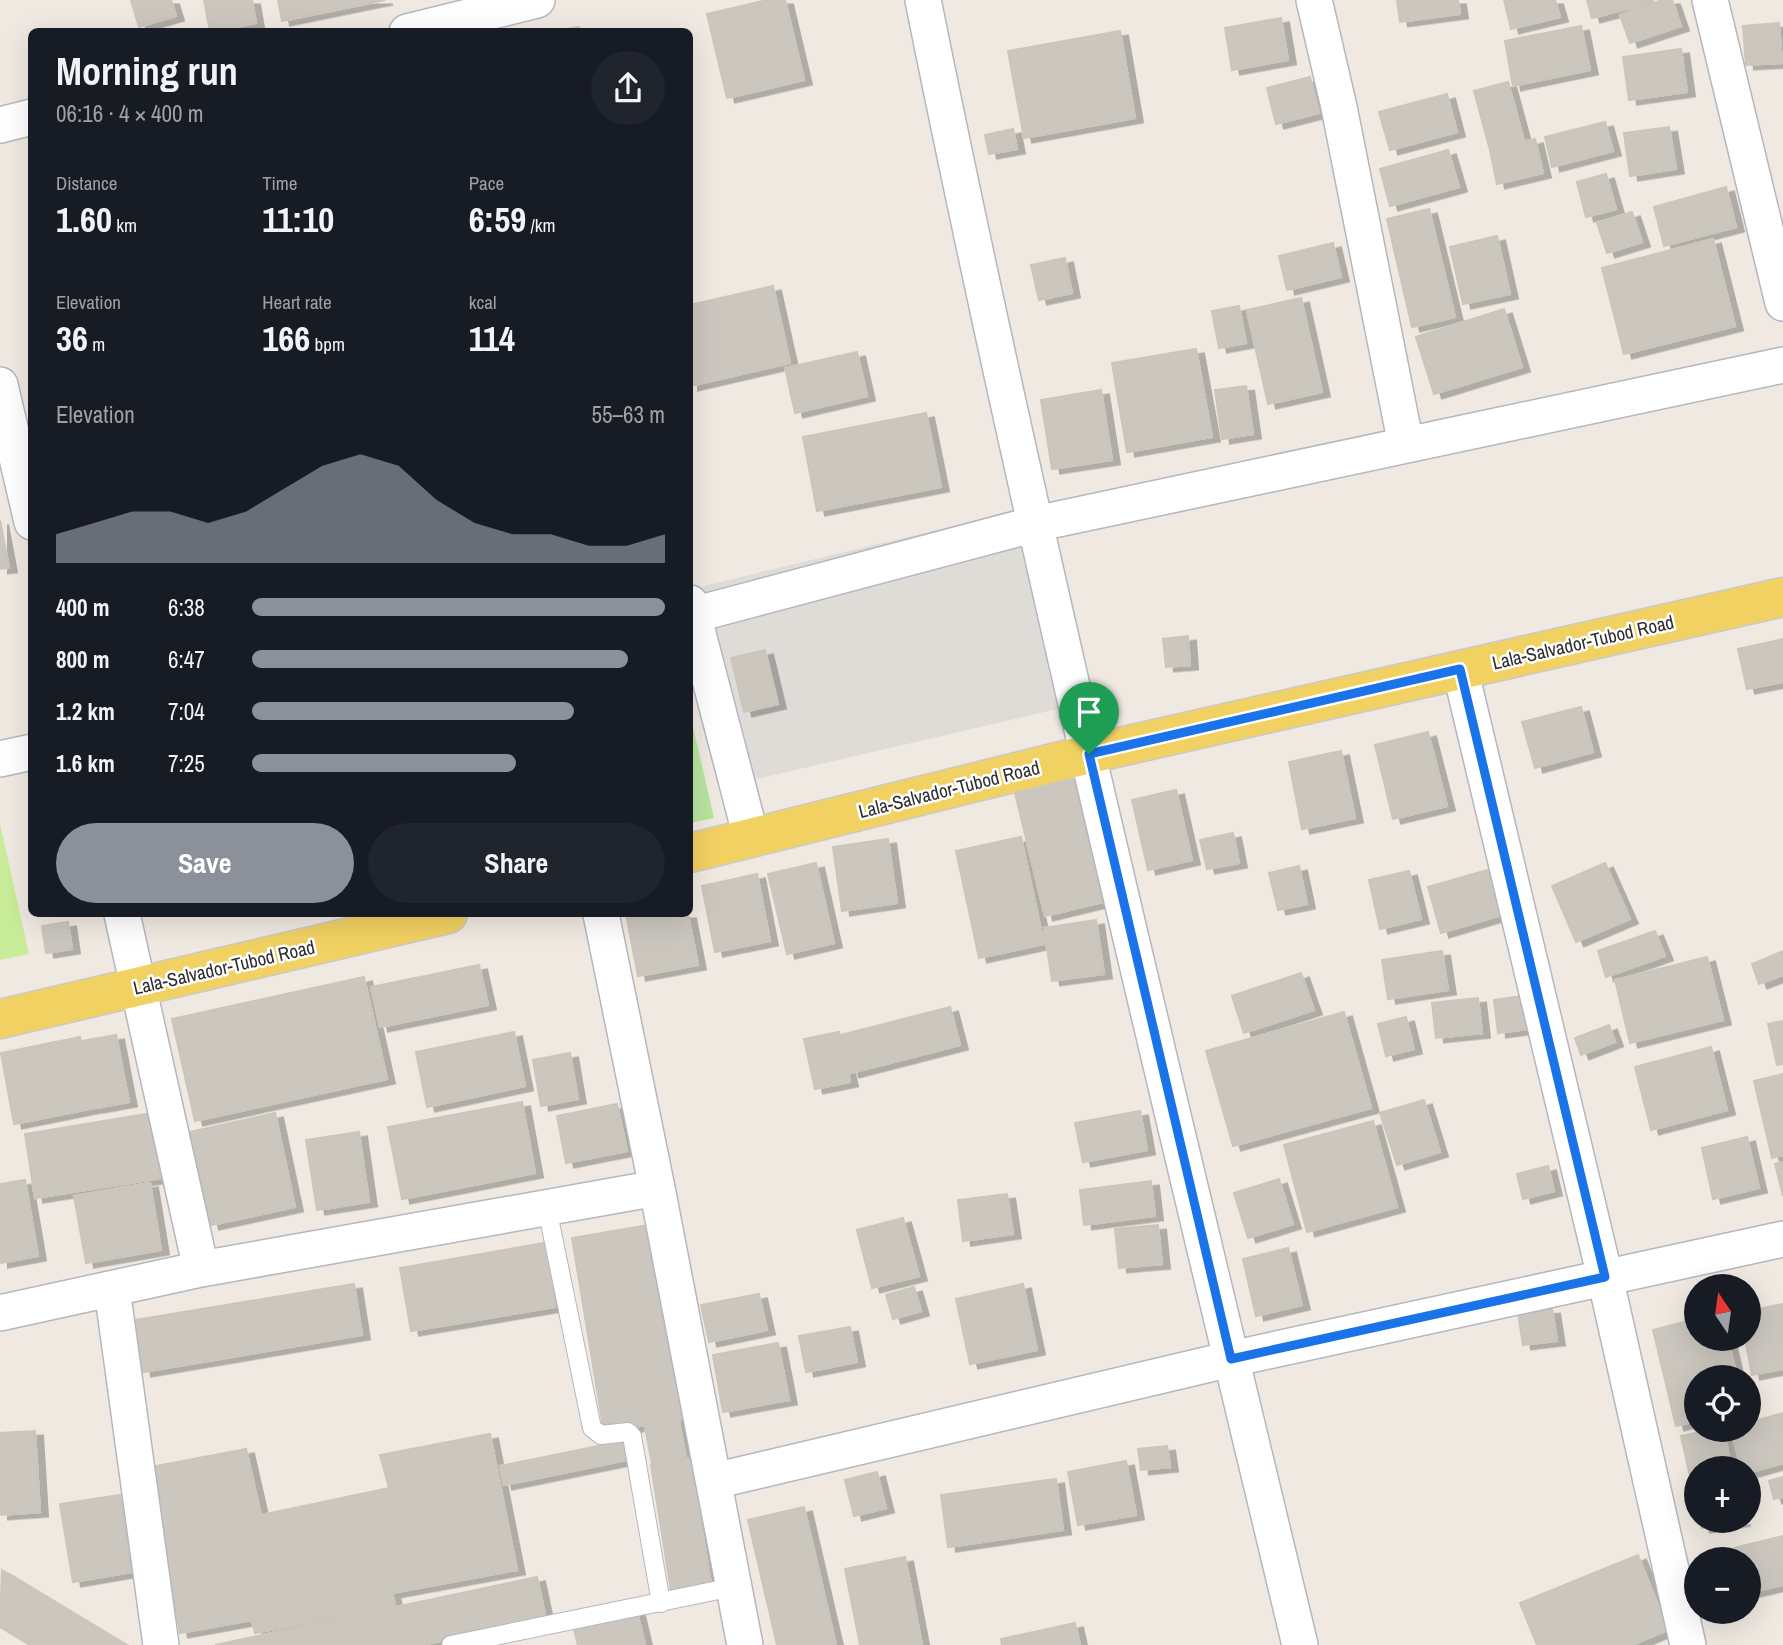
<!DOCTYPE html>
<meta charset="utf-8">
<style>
body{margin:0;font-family:"Archivo Narrow",sans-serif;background:#20242c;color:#f1f3f6;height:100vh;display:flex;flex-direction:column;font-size:26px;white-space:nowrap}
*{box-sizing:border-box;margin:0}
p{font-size:23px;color:#9ea1a6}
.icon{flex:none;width:38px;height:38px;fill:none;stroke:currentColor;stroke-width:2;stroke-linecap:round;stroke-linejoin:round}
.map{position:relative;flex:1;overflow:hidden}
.side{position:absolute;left:28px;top:28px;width:665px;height:889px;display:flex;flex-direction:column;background:#171b24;border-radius:10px;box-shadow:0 7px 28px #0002}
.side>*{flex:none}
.needle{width:46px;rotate:347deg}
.fabs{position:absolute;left:1684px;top:1274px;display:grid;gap:14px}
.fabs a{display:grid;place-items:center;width:77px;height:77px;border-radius:50%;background:#171b24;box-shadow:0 7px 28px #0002;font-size:35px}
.pin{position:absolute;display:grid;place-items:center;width:60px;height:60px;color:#fff;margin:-72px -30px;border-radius:50% 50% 50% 0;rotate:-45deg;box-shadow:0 0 7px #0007}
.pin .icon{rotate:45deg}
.round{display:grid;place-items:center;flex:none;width:74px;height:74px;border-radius:37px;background:#20242c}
.summary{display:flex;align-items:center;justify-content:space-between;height:119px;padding:0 28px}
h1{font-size:38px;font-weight:700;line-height:52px}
.metrics{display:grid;grid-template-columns:repeat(3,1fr);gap:10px;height:119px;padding:7px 28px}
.metrics div{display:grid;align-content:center}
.metrics b{font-size:35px;font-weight:700}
.metrics small{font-size:19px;font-weight:400}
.metrics p{font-size:19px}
.chart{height:196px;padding:14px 28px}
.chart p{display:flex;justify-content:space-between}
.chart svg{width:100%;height:126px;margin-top:7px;fill:#8c9099;opacity:.7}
.button{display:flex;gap:14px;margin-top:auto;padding:14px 28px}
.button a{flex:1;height:80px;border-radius:42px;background:#8c9099;color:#fff;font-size:28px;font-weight:700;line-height:80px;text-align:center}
.button a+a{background:#20242c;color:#f1f3f6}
ul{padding:0 28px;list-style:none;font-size:23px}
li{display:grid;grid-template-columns:112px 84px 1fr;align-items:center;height:52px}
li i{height:18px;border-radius:9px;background:#8c9099}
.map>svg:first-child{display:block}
.green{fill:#b6e59e}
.pitch{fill:#c9ec9a}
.plaza{fill:#dfdcd8}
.building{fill:#cbc7bf;stroke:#cbc5ba;stroke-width:2;filter:url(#shadow)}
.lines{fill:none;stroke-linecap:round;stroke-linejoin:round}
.lane-casing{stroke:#b4b7c1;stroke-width:20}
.street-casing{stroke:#b4b7c1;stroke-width:38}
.primary-casing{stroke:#c9c9c9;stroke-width:41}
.lane{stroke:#fff;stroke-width:18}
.street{stroke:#fff;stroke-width:35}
.primary{stroke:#f2d163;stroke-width:38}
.route-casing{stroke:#fff;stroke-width:14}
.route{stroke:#1a73e8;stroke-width:9}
.labels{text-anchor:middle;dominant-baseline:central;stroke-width:5;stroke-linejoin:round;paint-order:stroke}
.street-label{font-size:19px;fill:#2e2e2e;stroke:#fff}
</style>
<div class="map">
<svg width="1783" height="1645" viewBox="0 0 1783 1645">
<defs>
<filter id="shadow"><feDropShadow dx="8" dy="4.5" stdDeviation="0" flood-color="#0004"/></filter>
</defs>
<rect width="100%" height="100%" fill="#efe9e1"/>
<path class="green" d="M 690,714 L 714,818 L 690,823 L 690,713 Z"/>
<path class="pitch" d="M 0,824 L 29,954 L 0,960 Z"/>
<path class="plaza" d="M 1020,510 L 1066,707 L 748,781 L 703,586 Z"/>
<path class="building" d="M 131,0 L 171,0 L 176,16 L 139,27 Z
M 204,0 L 252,0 L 256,23 L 210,32 Z
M 278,0 L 385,0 L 282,21 Z
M 767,0 L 785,0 L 804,80 L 727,98 L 707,14 Z
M 1397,0 L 1458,0 L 1460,14 L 1400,22 Z
M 1504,0 L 1555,0 L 1560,17 L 1511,29 Z
M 1587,0 L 1653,0 L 1653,2 L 1592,18 Z
M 1662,0 L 1672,0 L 1681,26 L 1630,43 L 1620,15 Z
M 1281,18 L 1288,60 L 1232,70 L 1225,28 Z
M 1779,23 L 1782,63 L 1746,65 L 1743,26 Z
M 1581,26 L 1590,70 L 1513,86 L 1505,41 Z
M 579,27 L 580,32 L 549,32 Z
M 1120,31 L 1135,118 L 1024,138 L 1008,51 Z
M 1681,49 L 1687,92 L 1629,100 L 1623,57 Z
M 1310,77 L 1319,113 L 1276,124 L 1267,88 Z
M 1508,82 L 1524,141 L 1490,150 L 1474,91 Z
M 1447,94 L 1457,132 L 1390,150 L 1379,112 Z
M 1605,122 L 1613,151 L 1552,167 L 1545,137 Z
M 1669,127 L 1676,169 L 1630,176 L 1624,133 Z
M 1013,129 L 1017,149 L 989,154 L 985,135 Z
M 1535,139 L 1543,173 L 1497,184 L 1490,150 Z
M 1448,150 L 1459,187 L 1390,206 L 1380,169 Z
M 1606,174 L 1616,209 L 1586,217 L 1577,182 Z
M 1726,187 L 1736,227 L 1664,246 L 1654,207 Z
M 1429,209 L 1455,317 L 1412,327 L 1387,219 Z
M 1632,212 L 1642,242 L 1607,253 L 1597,223 Z
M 1497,236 L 1510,294 L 1463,304 L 1450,247 Z
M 1713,239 L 1735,326 L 1624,354 L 1602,268 Z
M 1333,243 L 1341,277 L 1287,290 L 1279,256 Z
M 1065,258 L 1072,293 L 1039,300 L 1031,265 Z
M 773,286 L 790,363 L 690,386 L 690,305 Z
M 1301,298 L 1322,392 L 1268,404 L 1247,310 Z
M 1239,306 L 1246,343 L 1219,348 L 1212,311 Z
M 1504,309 L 1522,367 L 1434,394 L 1416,337 Z
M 1196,349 L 1212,437 L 1127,452 L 1112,363 Z
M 857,352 L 867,396 L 795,413 L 785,368 Z
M 1246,386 L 1253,434 L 1222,439 L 1215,390 Z
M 1101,390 L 1112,460 L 1052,469 L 1041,400 Z
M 926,413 L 941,487 L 817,511 L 803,437 Z
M 0,520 L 9,568 L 0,569 Z
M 1188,636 L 1190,665 L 1166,667 L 1163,639 Z
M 1783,639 L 1783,682 L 1747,689 L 1738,649 Z
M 765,650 L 778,704 L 744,712 L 731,658 Z
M 1581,707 L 1593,752 L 1535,768 L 1522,722 Z
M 1428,732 L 1447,806 L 1393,819 L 1375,745 Z
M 1341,751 L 1355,818 L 1302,829 L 1289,762 Z
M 1070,767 L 1103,902 L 1045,916 L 1012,781 Z
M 1176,790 L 1192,860 L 1148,870 L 1132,800 Z
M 1233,833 L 1239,863 L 1207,869 L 1200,840 Z
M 1021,837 L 1044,944 L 979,958 L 956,851 Z
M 888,839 L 897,903 L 842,911 L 833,847 Z
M 816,863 L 834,943 L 787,954 L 768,874 Z
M 1605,863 L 1630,919 L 1576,942 L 1552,886 Z
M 1299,866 L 1307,904 L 1278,910 L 1269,873 Z
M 1491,869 L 1505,914 L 1441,933 L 1428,887 Z
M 1409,871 L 1421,919 L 1380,929 L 1369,880 Z
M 757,874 L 770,941 L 715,952 L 702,886 Z
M 626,914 L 688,914 L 698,965 L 638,976 Z
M 1096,920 L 1104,974 L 1052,981 L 1044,928 Z
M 68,922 L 72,949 L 46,953 L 42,926 Z
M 1655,931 L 1665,956 L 1606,977 L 1598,951 Z
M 1442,951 L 1448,990 L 1388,999 L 1382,960 Z
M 1783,951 L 1783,975 L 1759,984 L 1752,964 Z
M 1707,957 L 1723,1020 L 1630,1043 L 1615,980 Z
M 479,965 L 488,1005 L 380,1027 L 371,987 Z
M 1301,973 L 1314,1010 L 1244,1033 L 1232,996 Z
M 364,977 L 387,1079 L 195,1121 L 172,1019 Z
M 1523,996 L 1528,1029 L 1498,1033 L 1494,1000 Z
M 1478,998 L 1482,1033 L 1436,1038 L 1432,1003 Z
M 950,1007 L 960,1045 L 851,1073 L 841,1035 Z
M 1344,1012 L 1371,1108 L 1233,1146 L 1206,1051 Z
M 1406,1017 L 1414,1049 L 1386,1056 L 1378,1024 Z
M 1783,1021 L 1783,1064 L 1777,1065 L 1768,1024 Z
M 1609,1025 L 1615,1042 L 1581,1055 L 1575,1038 Z
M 514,1032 L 525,1086 L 427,1107 L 416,1052 Z
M 839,1032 L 850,1082 L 815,1089 L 804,1039 Z
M 116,1035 L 129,1102 L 96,1108 L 82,1041 Z
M 80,1037 L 94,1108 L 14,1124 L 1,1053 Z
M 1711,1047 L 1727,1110 L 1651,1130 L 1635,1067 Z
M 570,1053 L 578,1099 L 541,1106 L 533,1060 Z
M 1783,1074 L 1783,1155 L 1772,1158 L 1754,1081 Z
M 1424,1100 L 1440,1152 L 1397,1165 L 1380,1113 Z
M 522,1102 L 535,1173 L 402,1199 L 388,1127 Z
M 617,1104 L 627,1151 L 566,1163 L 557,1116 Z
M 1140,1111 L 1147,1150 L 1083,1162 L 1075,1123 Z
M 158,1112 L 168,1177 L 35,1198 L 25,1134 Z
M 275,1113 L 295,1207 L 211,1225 L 190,1132 Z
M 1373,1121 L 1397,1207 L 1307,1232 L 1284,1145 Z
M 359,1132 L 369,1202 L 317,1210 L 306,1140 Z
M 1747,1137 L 1759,1188 L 1713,1199 L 1702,1148 Z
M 1783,1162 L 1783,1196 L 1775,1164 Z
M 1548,1166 L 1554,1191 L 1523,1199 L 1517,1174 Z
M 1279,1179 L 1293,1224 L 1248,1238 L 1234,1193 Z
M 25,1180 L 38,1256 L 0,1263 L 0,1184 Z
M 1151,1181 L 1155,1216 L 1084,1225 L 1080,1190 Z
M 150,1183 L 161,1250 L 86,1263 L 74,1196 Z
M 1007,1194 L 1013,1234 L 963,1241 L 958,1200 Z
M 903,1218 L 919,1276 L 872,1288 L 857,1230 Z
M 655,1224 L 688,1418 L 604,1432 L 572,1238 Z
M 1158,1225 L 1162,1264 L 1119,1268 L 1115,1229 Z
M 544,1243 L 555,1307 L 411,1331 L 400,1268 Z
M 1288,1248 L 1302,1305 L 1256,1316 L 1243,1259 Z
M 354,1284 L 362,1335 L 143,1372 L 135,1320 Z
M 1023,1284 L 1037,1350 L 970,1364 L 956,1299 Z
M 914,1287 L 921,1311 L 893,1319 L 886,1295 Z
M 759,1294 L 767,1330 L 709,1342 L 701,1305 Z
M 1783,1304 L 1783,1369 L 1752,1375 L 1745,1339 L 1748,1339 L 1748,1311 Z
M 1552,1309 L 1557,1341 L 1523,1345 L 1518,1313 Z
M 1696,1319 L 1696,1339 L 1728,1339 L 1737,1377 L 1696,1377 L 1696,1421 L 1676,1426 L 1653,1330 Z
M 850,1327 L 857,1362 L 806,1372 L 799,1336 Z
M 778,1343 L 789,1400 L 723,1412 L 713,1355 Z
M 1783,1413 L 1783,1463 L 1748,1473 L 1748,1468 L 1741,1468 L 1731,1430 L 1748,1430 L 1748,1423 Z
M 679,1421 L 686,1458 L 652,1464 L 645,1427 Z
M 1711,1430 L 1724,1430 L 1731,1468 L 1696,1468 L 1696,1480 L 1691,1481 L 1681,1436 Z
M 35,1431 L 40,1512 L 0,1515 L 0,1433 Z
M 490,1434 L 517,1570 L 392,1593 L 395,1605 L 255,1633 L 252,1620 L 180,1633 L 151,1467 L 246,1449 L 261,1515 L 389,1488 L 380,1455 Z
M 623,1441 L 627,1460 L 504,1485 L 500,1466 Z
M 1167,1446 L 1170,1467 L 1141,1470 L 1138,1449 Z
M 690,1458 L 712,1590 L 672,1597 L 651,1465 Z
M 1126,1461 L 1136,1515 L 1078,1525 L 1068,1472 Z
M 877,1472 L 886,1508 L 854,1516 L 845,1480 Z
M 1783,1477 L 1783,1497 L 1774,1499 L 1769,1481 Z
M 1056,1479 L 1063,1530 L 948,1547 L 941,1495 Z
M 120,1495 L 132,1572 L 73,1582 L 60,1504 Z
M 804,1507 L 836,1645 L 777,1645 L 748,1520 Z
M 1700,1521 L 1743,1521 L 1702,1528 Z
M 1783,1536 L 1783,1585 L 1748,1593 L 1748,1559 L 1737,1559 L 1734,1548 Z
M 1638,1555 L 1668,1630 L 1632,1645 L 1537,1645 L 1520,1603 Z
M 905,1557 L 922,1645 L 860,1645 L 845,1569 Z
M 2,1570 L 126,1645 L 30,1645 L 0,1627 Z
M 537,1577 L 546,1619 L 422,1645 L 215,1645 Z
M 636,1607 L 645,1645 L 578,1645 L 572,1622 Z
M 1075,1623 L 1080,1645 L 1002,1645 L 1001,1639 Z"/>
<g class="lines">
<g class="lane-casing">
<path id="lane" d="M 547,1208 L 592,1428 L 601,1435 L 628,1432 L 632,1436 L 661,1603
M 451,1645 L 733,1587"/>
</g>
<g class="street-casing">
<path id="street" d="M 923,0 C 1034,551 1169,1098 1300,1645
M 1314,0 L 1339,107 L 1406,445
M 1710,0 L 1783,303
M 407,32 L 537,0
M 0,125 L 32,117
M 0,385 L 32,522
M 690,603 L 751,837
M 693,615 L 1035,524 L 1783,365
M 1460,669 L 1605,1277 L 1688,1645
M 0,759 L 32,752
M 122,914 L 201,1269
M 601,914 L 657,1188 L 745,1645
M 112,1289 L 161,1645
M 0,1313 L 201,1269 L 657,1188
M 714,1481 L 1231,1359 L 1783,1239"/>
</g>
<g class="primary-casing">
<path id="primary" d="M 690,853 L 1089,754 L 1783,597
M 0,1019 L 448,914"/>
</g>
<use href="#lane" class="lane"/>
<use href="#street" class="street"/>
<use href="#primary" class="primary"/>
</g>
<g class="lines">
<g class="route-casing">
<path id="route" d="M 1460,669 L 1605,1277 L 1231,1359 L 1089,754 Z"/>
</g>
<use href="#route" class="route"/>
</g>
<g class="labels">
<g class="street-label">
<text transform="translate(1583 642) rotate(-13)">Lala-Salvador-Tubod Road</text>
<text transform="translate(949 789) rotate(-14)">Lala-Salvador-Tubod Road</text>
<text transform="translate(224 967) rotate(-13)">Lala-Salvador-Tubod Road</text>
</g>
</g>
</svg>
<div class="fabs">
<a><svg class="needle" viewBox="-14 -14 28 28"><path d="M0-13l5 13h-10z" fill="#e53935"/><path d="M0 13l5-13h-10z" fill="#9ea1a6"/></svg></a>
<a><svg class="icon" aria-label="locate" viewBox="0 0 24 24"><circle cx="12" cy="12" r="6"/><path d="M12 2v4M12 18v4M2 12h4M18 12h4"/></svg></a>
<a>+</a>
<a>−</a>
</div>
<div class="pin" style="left:1089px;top:754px;background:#1e9e55"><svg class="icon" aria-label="arrive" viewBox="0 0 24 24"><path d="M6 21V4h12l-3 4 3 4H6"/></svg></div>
<section class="side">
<div class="summary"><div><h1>Morning run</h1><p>06:16 · 4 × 400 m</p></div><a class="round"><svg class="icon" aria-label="share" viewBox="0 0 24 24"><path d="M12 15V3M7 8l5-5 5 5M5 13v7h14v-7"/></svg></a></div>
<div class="metrics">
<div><p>Distance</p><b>1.60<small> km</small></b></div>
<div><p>Time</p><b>11:10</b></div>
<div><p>Pace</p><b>6:59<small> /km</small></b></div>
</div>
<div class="metrics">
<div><p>Elevation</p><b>36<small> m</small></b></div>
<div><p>Heart rate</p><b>166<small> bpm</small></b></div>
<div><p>kcal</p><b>114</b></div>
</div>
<div class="chart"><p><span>Elevation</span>55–63 m</p>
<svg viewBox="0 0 160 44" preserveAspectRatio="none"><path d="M0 44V34L10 30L20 26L30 26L40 30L50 26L60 18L70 10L80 6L90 10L100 22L110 30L120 34L130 34L140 38L150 38L160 34V44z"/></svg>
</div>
<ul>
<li><b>400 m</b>6:38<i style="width:100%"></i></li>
<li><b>800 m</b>6:47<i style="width:91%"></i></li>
<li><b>1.2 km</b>7:04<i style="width:78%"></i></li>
<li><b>1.6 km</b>7:25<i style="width:64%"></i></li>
</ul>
<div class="button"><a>Save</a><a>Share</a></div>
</section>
</div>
